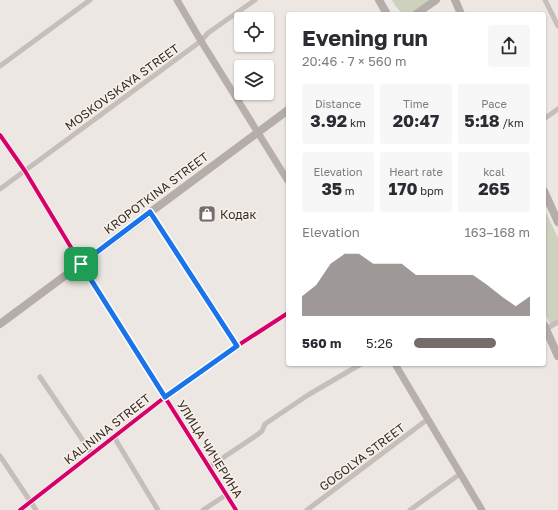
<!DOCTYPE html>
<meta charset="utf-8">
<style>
body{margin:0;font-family:"Golos Text",sans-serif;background:#f7f7f7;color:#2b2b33;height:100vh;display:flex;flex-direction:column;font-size:15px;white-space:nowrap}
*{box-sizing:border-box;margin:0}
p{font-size:13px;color:#7c7c81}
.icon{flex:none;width:22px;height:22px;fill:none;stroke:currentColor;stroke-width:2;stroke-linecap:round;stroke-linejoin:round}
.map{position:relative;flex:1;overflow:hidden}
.panel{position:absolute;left:286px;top:12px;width:260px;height:354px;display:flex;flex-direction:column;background:#fff;border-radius:4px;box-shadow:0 1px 3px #0004}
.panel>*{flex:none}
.fabs{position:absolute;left:234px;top:12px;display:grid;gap:8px}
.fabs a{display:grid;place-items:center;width:40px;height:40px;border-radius:4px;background:#fff;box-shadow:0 1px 3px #0004;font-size:20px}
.pin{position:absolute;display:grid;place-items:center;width:34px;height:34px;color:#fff;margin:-17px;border-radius:8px;box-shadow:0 2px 6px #0006}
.round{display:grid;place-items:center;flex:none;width:42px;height:42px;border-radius:4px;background:#f7f7f7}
.headline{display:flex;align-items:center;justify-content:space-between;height:68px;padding:0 16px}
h1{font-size:22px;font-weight:700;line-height:30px}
.metrics{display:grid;grid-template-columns:repeat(3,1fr);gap:6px;height:68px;padding:4px 16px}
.metrics div{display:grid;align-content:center;border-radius:4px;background:#f7f7f7;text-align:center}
.metrics b{font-size:17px;font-weight:700}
.metrics small{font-size:11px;font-weight:400}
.metrics p{font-size:11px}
.chart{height:112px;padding:8px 16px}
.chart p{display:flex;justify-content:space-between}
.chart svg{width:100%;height:72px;margin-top:4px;fill:#766d6a;opacity:.7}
ul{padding:0 16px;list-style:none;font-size:13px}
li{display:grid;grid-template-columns:64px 48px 1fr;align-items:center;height:30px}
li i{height:10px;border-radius:5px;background:#766d6a}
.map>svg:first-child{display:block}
.green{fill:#ced1bd}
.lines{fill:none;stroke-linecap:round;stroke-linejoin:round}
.street{stroke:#c5beba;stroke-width:5}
.secondary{stroke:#b6afab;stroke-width:7}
.primary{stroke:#b4adaa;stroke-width:8}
.cycleway-casing{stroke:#f9f0e9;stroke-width:6}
.cycleway{stroke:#d6006c;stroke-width:4}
.route-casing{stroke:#fff;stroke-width:8}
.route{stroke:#1a73e8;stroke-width:5}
.labels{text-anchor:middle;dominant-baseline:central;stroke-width:3;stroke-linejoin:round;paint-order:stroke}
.street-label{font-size:12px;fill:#362c29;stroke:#f9f0e9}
.poi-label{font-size:12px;fill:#362c29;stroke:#f9f0e9;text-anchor:start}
</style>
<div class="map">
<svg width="558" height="510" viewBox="0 0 558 510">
<rect width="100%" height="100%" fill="#ece7e2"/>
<path class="green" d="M 392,0 L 429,0 L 409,14 C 400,14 396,7 392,0 Z
M 544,208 L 558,238 L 558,320 L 550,324 L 544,312 Z"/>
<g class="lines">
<path class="street" d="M 545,0 L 558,26
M 0,66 L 90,0
M 544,119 L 558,109
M 0,135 L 25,171 L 81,264 L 236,510
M 0,189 L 201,41 L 208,33 L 255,0
M 150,212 L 237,346
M 546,329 L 558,322
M 40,377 L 92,454
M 114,437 L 158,510
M 0,456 L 36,510
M 209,467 L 257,435 L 262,431 L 265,424 L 308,395 L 361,364
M 20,510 L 165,397 L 237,346 L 288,313
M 203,510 L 226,495
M 307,510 L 428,419
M 410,510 L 460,474"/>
<path class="secondary" d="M 177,0 L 201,41 L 288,181
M 395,364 L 482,510"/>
<path class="primary" d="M 379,0 L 387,14
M 455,0 L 461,14
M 416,14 L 436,0
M 544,191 L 558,222
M 0,324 L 288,110
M 544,325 L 558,356"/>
<g class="cycleway-casing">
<path id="cycleway" d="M 0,135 L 25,171 L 81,264 L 236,510
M 20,510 L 165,397 L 237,346 L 288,313"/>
</g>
<use href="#cycleway" class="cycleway"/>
</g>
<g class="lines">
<g class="route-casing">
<path id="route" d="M 150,212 L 237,346 L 165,397 L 81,264 Z"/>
</g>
<use href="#route" class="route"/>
</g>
<defs>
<g id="shop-square" transform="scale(0.9)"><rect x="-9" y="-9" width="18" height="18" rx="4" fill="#766d6a" stroke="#f9f0e9"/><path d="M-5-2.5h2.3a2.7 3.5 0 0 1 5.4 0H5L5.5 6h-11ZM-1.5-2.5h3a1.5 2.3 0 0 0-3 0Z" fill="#fff"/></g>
</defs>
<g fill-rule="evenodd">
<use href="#shop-square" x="207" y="214"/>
</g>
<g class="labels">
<g class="street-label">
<text transform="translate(122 87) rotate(-36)">MOSKOVSKAYA STREET</text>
<text transform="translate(156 193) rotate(-37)">KROPOTKINA STREET</text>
<text transform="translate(107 429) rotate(-38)">KALININA STREET</text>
<text transform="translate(210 449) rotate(58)">УЛИЦА ЧИЧЕРИНА</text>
<text transform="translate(362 457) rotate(-37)">GOGOLYA STREET</text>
</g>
<g class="poi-label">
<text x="220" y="214">Кодак</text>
</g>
</g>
</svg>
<div class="fabs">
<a><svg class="icon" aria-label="locate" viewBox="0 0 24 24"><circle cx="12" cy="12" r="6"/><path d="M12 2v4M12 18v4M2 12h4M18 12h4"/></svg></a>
<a><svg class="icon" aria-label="layers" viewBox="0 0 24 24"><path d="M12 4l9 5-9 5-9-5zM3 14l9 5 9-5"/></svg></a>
</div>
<div class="pin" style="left:81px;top:264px;background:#1e9e55"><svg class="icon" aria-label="arrive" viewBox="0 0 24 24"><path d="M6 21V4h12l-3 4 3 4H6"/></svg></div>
<section class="panel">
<div class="headline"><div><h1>Evening run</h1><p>20:46 · 7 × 560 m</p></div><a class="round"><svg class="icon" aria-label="share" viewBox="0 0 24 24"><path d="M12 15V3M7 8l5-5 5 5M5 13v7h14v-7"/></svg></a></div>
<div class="metrics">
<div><p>Distance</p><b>3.92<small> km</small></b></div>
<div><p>Time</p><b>20:47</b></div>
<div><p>Pace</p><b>5:18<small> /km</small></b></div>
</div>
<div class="metrics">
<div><p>Elevation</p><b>35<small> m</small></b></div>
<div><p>Heart rate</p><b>170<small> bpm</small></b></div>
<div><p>kcal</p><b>265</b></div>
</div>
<div class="chart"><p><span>Elevation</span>163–168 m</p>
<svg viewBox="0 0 160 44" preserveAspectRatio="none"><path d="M0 44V32L10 25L20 12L30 6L40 6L50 12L60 12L70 12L80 19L90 19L100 19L110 19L120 19L130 25L140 32L150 38L160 32V44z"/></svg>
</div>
<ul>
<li><b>560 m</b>5:26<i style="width:71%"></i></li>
</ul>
</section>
</div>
